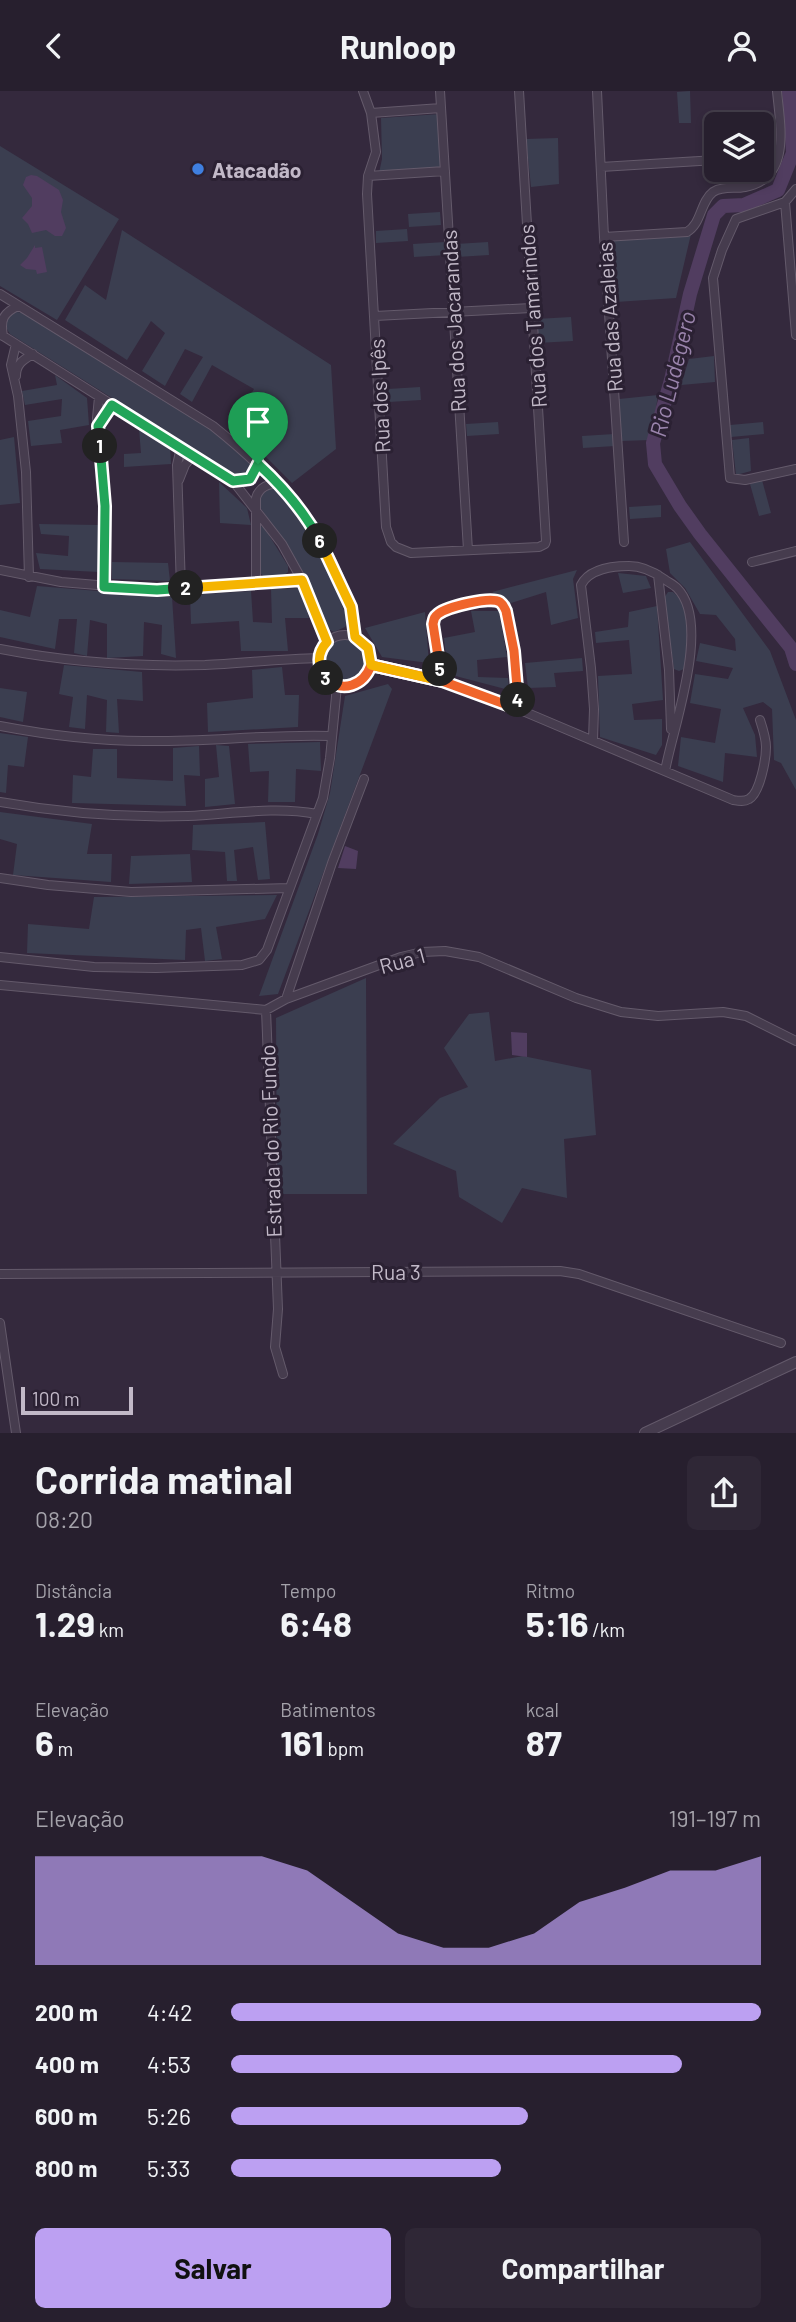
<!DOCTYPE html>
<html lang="pt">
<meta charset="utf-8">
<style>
body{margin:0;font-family:Barlow,sans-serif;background:#2f2736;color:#f1f3f6;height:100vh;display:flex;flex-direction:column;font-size:26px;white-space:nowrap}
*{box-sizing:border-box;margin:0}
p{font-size:23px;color:#a4a2aa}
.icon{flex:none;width:38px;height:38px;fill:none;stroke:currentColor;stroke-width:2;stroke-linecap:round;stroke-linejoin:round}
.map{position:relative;height:1342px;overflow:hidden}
.sheet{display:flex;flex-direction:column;background:#271f2e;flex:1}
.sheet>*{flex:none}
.tools{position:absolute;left:704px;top:21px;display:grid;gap:14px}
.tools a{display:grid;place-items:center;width:70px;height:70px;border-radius:10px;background:#271f2e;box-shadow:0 4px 10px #0003,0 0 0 2px #433d4a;font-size:35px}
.scale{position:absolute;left:21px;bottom:18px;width:112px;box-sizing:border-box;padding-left:7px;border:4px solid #c2b9c8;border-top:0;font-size:19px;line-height:24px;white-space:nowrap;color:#c2b9c8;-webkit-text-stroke:5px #2b2133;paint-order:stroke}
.pin{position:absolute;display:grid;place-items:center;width:60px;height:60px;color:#fff;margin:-72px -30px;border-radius:50% 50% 50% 0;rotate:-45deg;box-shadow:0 0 7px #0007}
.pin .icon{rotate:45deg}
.km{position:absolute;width:35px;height:35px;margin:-18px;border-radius:50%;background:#222;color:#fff;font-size:19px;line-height:35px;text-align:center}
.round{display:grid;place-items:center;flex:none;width:74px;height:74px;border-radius:10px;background:#2f2736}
.head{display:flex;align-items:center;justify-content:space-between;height:119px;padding:0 35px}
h1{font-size:38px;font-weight:700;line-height:52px}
.figures{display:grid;grid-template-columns:repeat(3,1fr);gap:10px;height:119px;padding:7px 35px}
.figures div{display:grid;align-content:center}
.figures b{font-size:35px;font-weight:700}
.figures small{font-size:19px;font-weight:400}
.figures p{font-size:19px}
.chart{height:196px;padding:14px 35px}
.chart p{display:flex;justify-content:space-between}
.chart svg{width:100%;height:126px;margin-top:7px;fill:#bca0f2;opacity:.7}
.button{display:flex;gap:14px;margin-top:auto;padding:14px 35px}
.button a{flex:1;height:80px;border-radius:10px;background:#bca0f2;color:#111;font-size:28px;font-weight:700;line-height:80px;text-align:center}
.button a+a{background:#2f2736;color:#f1f3f6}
ul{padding:0 35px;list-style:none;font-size:23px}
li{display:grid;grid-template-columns:112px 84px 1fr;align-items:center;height:52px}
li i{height:18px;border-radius:9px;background:#bca0f2}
header{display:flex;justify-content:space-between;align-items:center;height:91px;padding:0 35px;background:#271f2e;font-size:32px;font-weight:700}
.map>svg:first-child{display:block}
.green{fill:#3b3e50}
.water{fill:#513d60}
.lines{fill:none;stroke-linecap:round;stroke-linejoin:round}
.river{stroke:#513d60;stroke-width:14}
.minor-casing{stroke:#645a6b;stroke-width:10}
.tertiary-casing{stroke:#645a6b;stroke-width:12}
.minor{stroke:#463c4e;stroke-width:8}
.tertiary{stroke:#463c4e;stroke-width:10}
.split-1-casing{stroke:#fff;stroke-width:14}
.split-2-casing{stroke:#fff;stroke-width:14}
.split-3-casing{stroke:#fff;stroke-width:14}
.split-4-casing{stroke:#fff;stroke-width:14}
.split-5-casing{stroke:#fff;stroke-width:14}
.split-6-casing{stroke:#fff;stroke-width:14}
.split-7-casing{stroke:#fff;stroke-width:14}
.split-1{stroke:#22a559;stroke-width:9}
.split-2{stroke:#22a559;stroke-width:9}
.split-3{stroke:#f5b400;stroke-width:9}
.split-4{stroke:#f0652b;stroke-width:9}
.split-5{stroke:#f0652b;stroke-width:9}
.split-6{stroke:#f5b400;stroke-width:9}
.split-7{stroke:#22a559;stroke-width:9}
.shop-dot{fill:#3f7fe0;stroke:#2b2133;stroke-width:2.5}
.labels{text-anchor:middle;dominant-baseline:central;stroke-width:6;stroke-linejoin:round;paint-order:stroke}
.poi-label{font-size:21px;font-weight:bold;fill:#c2b9c8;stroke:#2b2133;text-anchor:start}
.street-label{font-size:21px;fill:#c2b9c8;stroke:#2b2133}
.water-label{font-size:23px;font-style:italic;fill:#9a84ac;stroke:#2b2133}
</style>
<header><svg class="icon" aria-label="back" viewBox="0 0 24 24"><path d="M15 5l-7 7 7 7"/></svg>Runloop<svg class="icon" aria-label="person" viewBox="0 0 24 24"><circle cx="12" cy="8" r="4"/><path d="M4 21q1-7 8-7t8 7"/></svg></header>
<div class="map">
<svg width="796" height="1342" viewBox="0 0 796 1342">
<rect width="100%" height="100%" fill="#34293d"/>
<path class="green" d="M 690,0 L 691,32 L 679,32 L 677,1 Z
M 440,23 L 442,71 L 439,77 L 379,82 L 382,68 L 381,27 Z
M 558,47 L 559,93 L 531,96 L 526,48 Z
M 0,55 L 119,128 L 57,229 L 0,195 Z
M 725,79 L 759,79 L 751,89 L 725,94 Z
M 440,121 L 441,134 L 409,136 L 408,123 Z
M 407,138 L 408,150 L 376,152 L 376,140 Z
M 122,139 L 331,274 L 336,358 L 292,392 L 255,355 L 282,320 L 269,310 L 243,342 L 232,334 L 254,298 L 212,274 L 192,311 L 180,303 L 203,266 L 185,258 L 165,295 L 142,280 L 165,242 L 151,230 L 127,269 L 65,229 L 85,194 L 106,209 Z
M 691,143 L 676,207 L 616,211 L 613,148 Z
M 445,151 L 446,164 L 414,166 L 413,153 Z
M 488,151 L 489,164 L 457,166 L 456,153 Z
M 17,221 L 23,222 L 211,338 L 250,370 C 251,382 245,387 233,387 L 163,339 L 10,243 C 3,234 6,224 17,221 Z
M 571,226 L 573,250 L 537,252 L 536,228 Z
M 714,265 L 715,291 L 681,294 L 689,268 Z
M 55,284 L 87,307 L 89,334 L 60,339 L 62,352 L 31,355 L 28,330 L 61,325 L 62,308 L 25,314 L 22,300 L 57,294 Z
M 420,296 L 421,309 L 389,311 L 388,298 Z
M 658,304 L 651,349 L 621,350 L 619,308 Z
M 498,331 L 499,343 L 467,345 L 466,333 Z
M 763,331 L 764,343 L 731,346 L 730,334 Z
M 139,338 L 170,356 L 171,373 L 124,376 L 124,363 L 141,362 Z
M 614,343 L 615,355 L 583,357 L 582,345 Z
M 14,346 L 20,412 L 0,414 L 0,349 Z
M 749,347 L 751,380 L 736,384 L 732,349 Z
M 762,389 L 771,422 L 759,425 L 750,393 Z
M 219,391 L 247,417 L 251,434 L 220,432 Z
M 271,397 C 298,402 339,503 348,530 L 345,536 L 334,541 L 324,536 L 301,478 L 260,416 L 260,404 Z
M 661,414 L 661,426 L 630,428 L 629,416 Z
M 39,433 L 98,434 L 99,481 L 40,478 L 36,462 L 68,465 L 69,445 L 41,443 Z
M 261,435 L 264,436 L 288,475 L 288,481 L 283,486 L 266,487 L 260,482 L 259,436 Z
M 690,451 L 770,560 L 796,629 L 796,699 L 781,672 L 774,669 L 772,618 L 763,611 L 743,617 L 755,644 L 757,666 L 725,662 L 723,691 L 678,675 L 681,646 L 715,652 L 721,618 L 690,612 L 695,583 L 728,588 L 733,577 L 696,570 L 700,552 L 736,560 L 735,548 L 716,524 L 700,523 L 685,497 L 670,482 L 666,458 Z
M 112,471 L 168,472 L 170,490 L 112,488 Z
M 577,479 L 573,488 L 578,527 L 551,534 L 546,501 L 511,512 L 492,501 Z
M 618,482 L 646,485 L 651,497 L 623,502 Z
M 37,495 L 172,506 L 176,567 L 161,563 L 162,534 L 144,531 L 143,565 L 107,567 L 107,533 L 90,529 L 87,565 L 74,562 L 77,528 L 59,528 L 55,558 L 0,546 L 0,519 L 30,526 Z
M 300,497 L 309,527 L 285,527 L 288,560 L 241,560 L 239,530 L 191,533 L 190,504 L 251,500 L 253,531 L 272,532 L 271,498 Z
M 668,501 L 673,501 C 695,518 689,554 684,578 L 679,580 L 674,578 L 664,507 Z
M 657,515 L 663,609 L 632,613 L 634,629 L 662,628 L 662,654 L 656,664 L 600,646 L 598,585 L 632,583 L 629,549 L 596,552 L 595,541 L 628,536 L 629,521 Z
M 471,520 L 499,520 L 507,566 L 477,569 L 478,586 L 508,587 L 509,599 L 448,583 L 444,547 L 475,541 Z
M 425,521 L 429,572 L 382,566 L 365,537 Z
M322 570a23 23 0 1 1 46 0a23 23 0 1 1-46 0Z
M 582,567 L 583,580 L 554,582 L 556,596 L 528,597 L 525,572 Z
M 64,574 L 142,581 L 143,610 L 117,608 L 119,642 L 106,641 L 107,609 L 87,604 L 85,638 L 69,636 L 73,606 L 59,603 Z
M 282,576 L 285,604 L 299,604 L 298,636 L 208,641 L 207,612 L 253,607 L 252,579 Z
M 388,593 L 392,598 L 278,903 L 259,905 L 318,743 L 330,702 L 345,605 Z
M 0,597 L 27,601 L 23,631 L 0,626 Z
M 0,642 L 28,646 L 24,676 L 8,674 L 6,702 L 0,701 Z
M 320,651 L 321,680 L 296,678 L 295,711 L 268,711 L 269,680 L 250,681 L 248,653 Z
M 216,654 L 229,655 L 235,713 L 205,716 L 205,688 L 219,686 Z
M 199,655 L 200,685 L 184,684 L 186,715 L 72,712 L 73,684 L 91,686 L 93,658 L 117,658 L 117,687 L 173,690 L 173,657 Z
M 0,721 L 92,733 L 87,763 L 112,763 L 111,791 L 13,784 L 17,753 L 0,748 Z
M 265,731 L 270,788 L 258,789 L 253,756 L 234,759 L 237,790 L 227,790 L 225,761 L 192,759 L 193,734 Z
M 190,763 L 192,791 L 129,793 L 131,765 Z
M 277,804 L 265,828 L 216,836 L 222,868 L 205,870 L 201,837 L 186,839 L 185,869 L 27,862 L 28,833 L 89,838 L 94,806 Z
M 366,887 L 367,1103 L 277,1103 L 276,927 Z
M 489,921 L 495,970 L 523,965 L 591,979 L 596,1044 L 564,1048 L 567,1107 L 522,1097 L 502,1132 L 459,1106 L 456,1080 L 393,1053 L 440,1007 L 468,996 L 444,957 L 469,923 Z"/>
<path class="water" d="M 31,84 L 37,85 L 59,99 L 63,109 L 61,121 L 66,137 L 62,145 L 55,145 L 46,139 L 32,142 L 28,133 L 22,127 L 32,115 L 32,107 L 23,94 L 26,86 Z
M 35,154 L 35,157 L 42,156 L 47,181 L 37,183 L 36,179 L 26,178 L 20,174 L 27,167 Z
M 345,755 L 358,760 L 356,778 L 338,777 Z
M 511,941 L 527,942 L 527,966 L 512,964 Z"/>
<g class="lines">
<path class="river" d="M 789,0 L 793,62 L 778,99 L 744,114 L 723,115 L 714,124 L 690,203 L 671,289 L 653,352 L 655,373 L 680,415 L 700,443 L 791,557 L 796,573"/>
<g class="minor-casing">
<path id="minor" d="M 363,0 L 371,22 L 376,61 L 368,85 L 367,103 L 386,436 L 391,451 L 396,456 L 411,462 L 539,456 L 545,453 L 546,450 L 519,0
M 440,0 L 468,459
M 597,0 L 604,146 L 624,451
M 371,22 L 441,17
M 761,67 L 778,66
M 601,76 L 716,69
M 368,85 L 445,80
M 796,98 L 785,111 L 736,128 L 722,159 L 713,187 L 730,387 L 745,389 L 796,378
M 785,111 L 796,244
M 604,146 L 687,141 C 702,132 700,111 713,101 C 722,95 735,98 745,96 C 792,87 780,34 777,0
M 0,203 L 213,335 C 282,390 343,455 355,546
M 375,225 L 531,217
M 0,243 L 233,390 L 282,453 L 302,489 L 327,551
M 3,245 C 0,229 3,222 18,215
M 16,253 L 11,274 L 18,305 L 26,381 L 29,486
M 16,285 C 16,273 23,269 33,263
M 99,306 L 97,327 L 105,415 L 104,496
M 98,335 L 112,314
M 181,356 L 177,374 L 181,497
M 179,389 L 185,374 L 193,364
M 233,390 L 244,391 L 250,388 L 258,373
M 752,471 L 796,460
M 0,479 L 61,491 L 157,499 L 302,489
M 658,484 L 669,579 L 671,638
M 256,492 L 256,407 C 259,396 268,393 278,392
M319 570a26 26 0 1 1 52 0a26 26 0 1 1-52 0Z
M 0,558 C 67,571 137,576 205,574 C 243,572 281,568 319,567
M 371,574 L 442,590 L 518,618 L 733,709 C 739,710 744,711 749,708 C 760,702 766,668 766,656 C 766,647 763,638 760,629
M 442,590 L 433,533 C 434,528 434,526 438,523 C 447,516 490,505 500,511 C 504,514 504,516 507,520 L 514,560 L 518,618
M 0,635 C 47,644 96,650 144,650 C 206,651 269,643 331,645
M 593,649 L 594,618 L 591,577 L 581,494 C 589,478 613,475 629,475 C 642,475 654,481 664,488 C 668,491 674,494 677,497 C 712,532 673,636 665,680
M 0,711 C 62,722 125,727 188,725 C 231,723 275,715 317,723
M 0,787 L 48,794 L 131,801 L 289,797
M 0,866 L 94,876 L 156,877 L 242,874 L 259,869 L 267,859 L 323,707 L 330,667 L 337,595
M 0,894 L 266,919 L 286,908 L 401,866 L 422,861 L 445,860 L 479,866 L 576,907 L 621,921 L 658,925 L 723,921 L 746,925 L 796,950
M 286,908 L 332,772 L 364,688
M 266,919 L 278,1218 L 275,1256 L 283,1283
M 0,1183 L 560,1180 L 579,1183 L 781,1252
M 0,1232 L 16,1342"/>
</g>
<g class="tertiary-casing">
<path id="tertiary" d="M 645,1342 L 796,1271"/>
</g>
<use href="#minor" class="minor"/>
<use href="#tertiary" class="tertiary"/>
</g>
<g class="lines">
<g class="split-1-casing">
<path id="split-1" d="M 100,355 L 98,335 L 112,314 L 233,390 L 250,388 L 258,373"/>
</g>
<g class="split-2-casing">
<path id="split-2" d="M 100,355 L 105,415 L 104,496 L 157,499 L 186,497"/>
</g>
<g class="split-3-casing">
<path id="split-3" d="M 186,497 L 302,489 L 327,551 C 317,562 317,575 326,587"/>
</g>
<g class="split-4-casing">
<path id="split-4" d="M 326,587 C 342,603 364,594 371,574 L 442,590 L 518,618 L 518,609"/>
</g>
<g class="split-5-casing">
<path id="split-5" d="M 440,578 L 433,533 C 434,528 434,526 438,523 C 447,516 490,505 500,511 C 504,514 504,516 506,520 L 514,560 L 518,609"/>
</g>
<g class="split-6-casing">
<path id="split-6" d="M 320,450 L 351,516 L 355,546 L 368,557 L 371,574 L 442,590 L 440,578"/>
</g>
<g class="split-7-casing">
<path id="split-7" d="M 258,373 C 282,395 304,420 320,450"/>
</g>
<use href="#split-1" class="split-1"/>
<use href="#split-2" class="split-2"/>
<use href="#split-3" class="split-3"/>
<use href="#split-4" class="split-4"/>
<use href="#split-5" class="split-5"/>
<use href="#split-6" class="split-6"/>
<use href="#split-7" class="split-7"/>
</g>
<circle class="shop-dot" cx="198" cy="78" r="7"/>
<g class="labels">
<g class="poi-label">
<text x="212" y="78">Atacadão</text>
</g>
<g class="street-label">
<text transform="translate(532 225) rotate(-94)">Rua dos Tamarindos</text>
<text transform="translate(609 226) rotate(-94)">Rua das Azaleias</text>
<text transform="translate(453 230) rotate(-93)">Rua dos Jacarandas</text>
<text transform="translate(379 305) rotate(-93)">Rua dos Ipês</text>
<text transform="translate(402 869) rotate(-15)">Rua 1</text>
<text transform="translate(270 1050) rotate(-92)">Estrada do Rio Fundo</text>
<text x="396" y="1180">Rua 3</text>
</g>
<g class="water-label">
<text transform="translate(672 283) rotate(-76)">Rio Ludegero</text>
</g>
</g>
</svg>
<div class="tools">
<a><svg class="icon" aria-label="layers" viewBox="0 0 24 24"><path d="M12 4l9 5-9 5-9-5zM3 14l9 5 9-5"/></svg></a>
</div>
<div class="scale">100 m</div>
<div class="pin" style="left:258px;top:373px;background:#1e9e55"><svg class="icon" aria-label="arrive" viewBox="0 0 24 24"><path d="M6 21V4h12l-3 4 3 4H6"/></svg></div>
<b class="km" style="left:100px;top:355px">1</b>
<b class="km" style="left:186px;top:497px">2</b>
<b class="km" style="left:326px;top:587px">3</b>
<b class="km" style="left:518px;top:609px">4</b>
<b class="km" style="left:440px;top:578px">5</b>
<b class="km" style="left:320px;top:450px">6</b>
</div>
<section class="sheet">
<div class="head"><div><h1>Corrida matinal</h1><p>08:20</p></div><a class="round"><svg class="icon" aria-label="share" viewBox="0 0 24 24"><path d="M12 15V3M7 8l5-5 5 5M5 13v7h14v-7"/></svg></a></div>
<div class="figures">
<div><p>Distância</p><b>1.29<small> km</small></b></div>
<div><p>Tempo</p><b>6:48</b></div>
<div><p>Ritmo</p><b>5:16<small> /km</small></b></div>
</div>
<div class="figures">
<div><p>Elevação</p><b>6<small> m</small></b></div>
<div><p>Batimentos</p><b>161<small> bpm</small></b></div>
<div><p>kcal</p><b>87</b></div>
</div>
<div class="chart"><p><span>Elevação</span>191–197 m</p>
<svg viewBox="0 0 160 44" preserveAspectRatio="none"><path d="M0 44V6L10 6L20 6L30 6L40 6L50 6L60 11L70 22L80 33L90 38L100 38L110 33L120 22L130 17L140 11L150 11L160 6V44z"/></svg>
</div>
<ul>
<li><b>200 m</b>4:42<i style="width:100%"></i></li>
<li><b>400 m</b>4:53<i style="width:85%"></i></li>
<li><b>600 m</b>5:26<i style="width:56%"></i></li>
<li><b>800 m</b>5:33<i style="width:51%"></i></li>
</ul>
<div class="button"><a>Salvar</a><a>Compartilhar</a></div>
</section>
